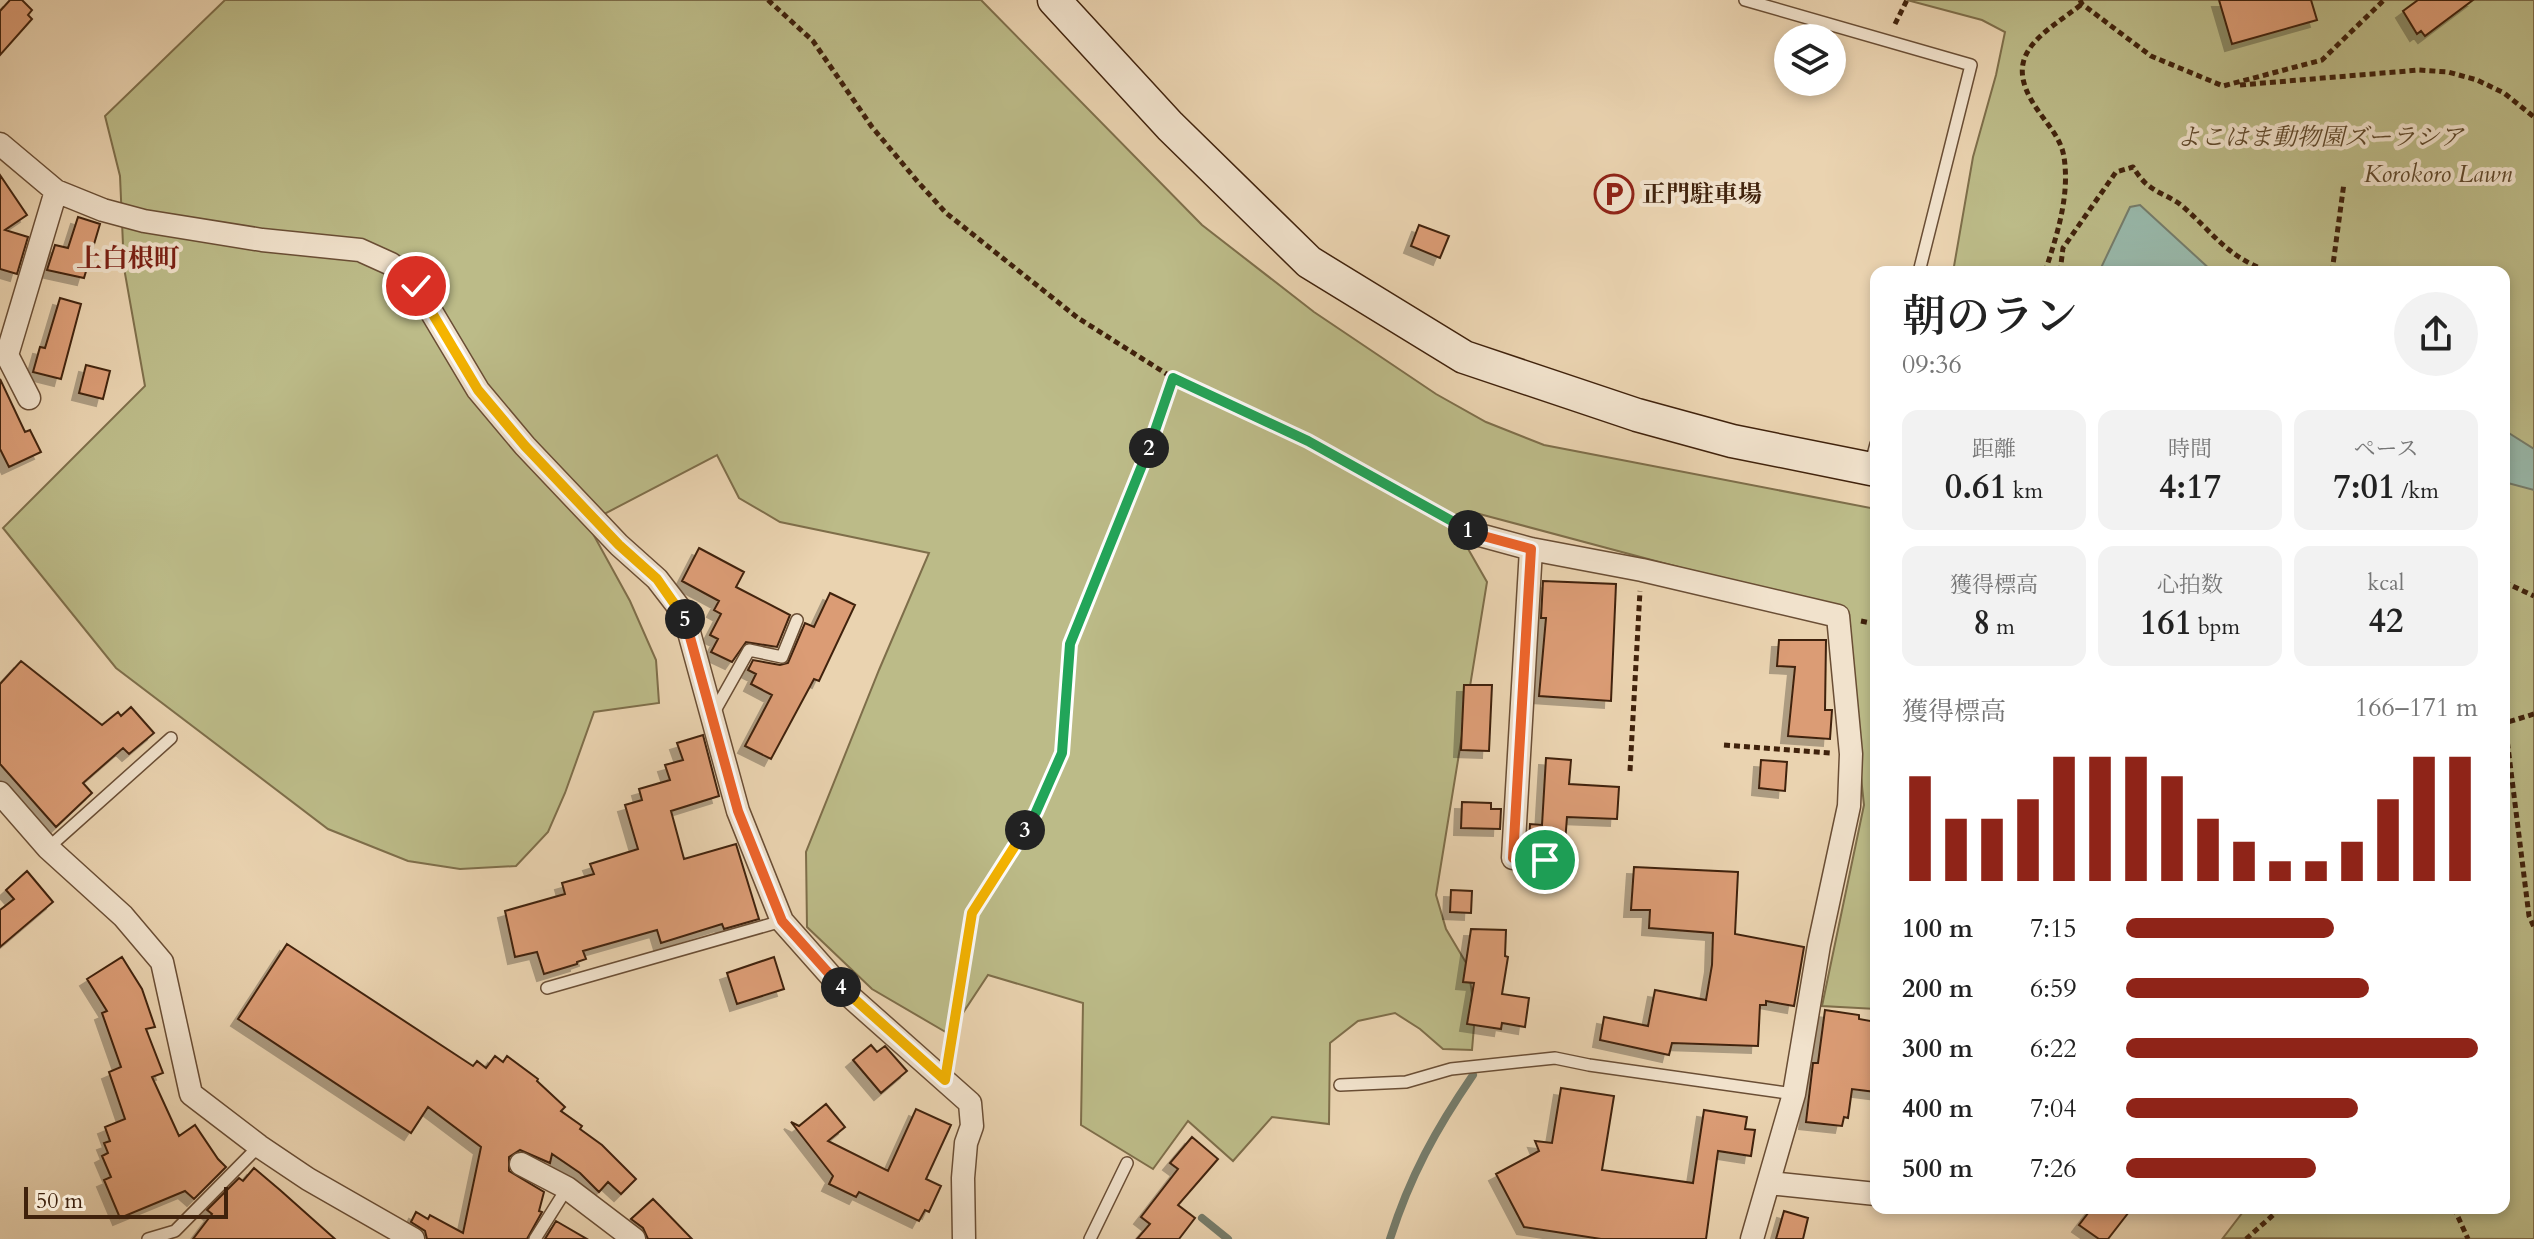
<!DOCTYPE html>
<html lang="ja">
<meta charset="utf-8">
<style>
body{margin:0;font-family:Cardo,"Noto Serif JP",serif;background:#f2f2f2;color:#222;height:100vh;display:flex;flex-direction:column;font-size:30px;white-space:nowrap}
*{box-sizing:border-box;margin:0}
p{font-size:26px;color:#767676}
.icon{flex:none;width:44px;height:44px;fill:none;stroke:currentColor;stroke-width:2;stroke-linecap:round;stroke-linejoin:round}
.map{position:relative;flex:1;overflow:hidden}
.details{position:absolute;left:1870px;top:266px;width:640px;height:948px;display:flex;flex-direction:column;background:#fff;border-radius:16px;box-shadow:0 4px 12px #0003}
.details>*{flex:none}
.fabs{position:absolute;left:1774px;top:24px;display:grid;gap:16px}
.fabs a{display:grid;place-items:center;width:72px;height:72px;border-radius:50%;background:#fff;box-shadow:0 4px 12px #0003;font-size:40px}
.scale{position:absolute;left:24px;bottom:20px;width:204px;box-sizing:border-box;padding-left:8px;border:4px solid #40220c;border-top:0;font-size:22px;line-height:28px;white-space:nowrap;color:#40220c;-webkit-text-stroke:6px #f1e2cc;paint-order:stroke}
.pin{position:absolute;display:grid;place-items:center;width:68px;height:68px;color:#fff;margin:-34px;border:4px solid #fff;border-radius:50%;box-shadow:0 2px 8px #0007}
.km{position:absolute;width:40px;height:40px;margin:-20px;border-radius:50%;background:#222;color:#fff;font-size:22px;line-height:40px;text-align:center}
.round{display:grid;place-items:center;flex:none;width:84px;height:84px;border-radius:42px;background:#f2f2f2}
.head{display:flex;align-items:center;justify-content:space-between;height:136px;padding:0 32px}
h1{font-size:44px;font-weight:600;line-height:60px}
.metrics{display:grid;grid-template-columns:repeat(3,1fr);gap:12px;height:136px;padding:8px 32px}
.metrics div{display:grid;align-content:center;border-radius:16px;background:#f2f2f2;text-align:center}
.metrics b{font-size:34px;font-weight:600}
.metrics small{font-size:22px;font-weight:400}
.metrics p{font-size:22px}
.chart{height:224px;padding:16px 32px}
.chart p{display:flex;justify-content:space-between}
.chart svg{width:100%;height:144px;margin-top:8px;stroke:#8f2418;stroke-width:6}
ul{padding:0 32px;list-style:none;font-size:26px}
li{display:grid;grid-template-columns:128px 96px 1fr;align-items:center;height:60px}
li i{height:20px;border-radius:10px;background:#8f2418}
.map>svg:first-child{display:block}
.green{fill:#bcbb88;stroke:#7e6e4a;stroke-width:2}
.water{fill:#98b8aa;stroke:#757c6b;stroke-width:2}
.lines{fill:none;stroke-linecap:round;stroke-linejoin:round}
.stream{stroke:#757c6b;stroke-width:8}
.building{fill:#db9c75;stroke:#40220c;stroke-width:2;filter:url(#shadow)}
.lane-casing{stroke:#6a4e35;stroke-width:14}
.street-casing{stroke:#6a4e35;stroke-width:25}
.secondary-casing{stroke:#40220c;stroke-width:35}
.path{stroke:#40220c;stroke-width:5;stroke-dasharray:6 4;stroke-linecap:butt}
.lane{stroke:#f1e2cc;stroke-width:11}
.street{stroke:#f1e2cc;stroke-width:22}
.secondary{stroke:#f1e2cc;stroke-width:32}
.split-1-casing{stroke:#fff;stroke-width:16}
.split-2-casing{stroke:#fff;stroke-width:16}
.split-3-casing{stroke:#fff;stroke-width:16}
.split-4-casing{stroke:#fff;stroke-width:16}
.split-5-casing{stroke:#fff;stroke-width:16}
.split-6-casing{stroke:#fff;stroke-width:16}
.split-1{stroke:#f0652b;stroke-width:10}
.split-2{stroke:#22a559;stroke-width:10}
.split-3{stroke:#22a559;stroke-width:10}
.split-4{stroke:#f5b400;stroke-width:10}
.split-5{stroke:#f0652b;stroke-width:10}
.split-6{stroke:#f5b400;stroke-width:10}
.labels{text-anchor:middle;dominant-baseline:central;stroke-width:8;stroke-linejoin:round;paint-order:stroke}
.park-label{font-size:24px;font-style:italic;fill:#5f482b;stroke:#f1e2cc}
.poi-label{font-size:24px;font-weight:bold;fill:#40220c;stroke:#f1e2cc;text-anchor:start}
.neighbourhood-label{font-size:26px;font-weight:bold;fill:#7a1f14;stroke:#f1e2cc}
</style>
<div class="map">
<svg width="2534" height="1239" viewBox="0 0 2534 1239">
<defs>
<filter id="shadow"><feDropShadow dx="-7" dy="7" stdDeviation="0" flood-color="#0004"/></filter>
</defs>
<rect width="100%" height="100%" fill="#ead3b0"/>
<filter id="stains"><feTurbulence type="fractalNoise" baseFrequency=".0025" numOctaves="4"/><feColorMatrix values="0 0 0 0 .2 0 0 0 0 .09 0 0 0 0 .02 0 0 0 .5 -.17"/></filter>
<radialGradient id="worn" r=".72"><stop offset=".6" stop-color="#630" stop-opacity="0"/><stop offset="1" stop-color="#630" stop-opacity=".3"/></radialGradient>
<path class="green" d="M 225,0 L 981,0 L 1202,225 L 1314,312 L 1436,394 L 1486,422 L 1544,445 L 1876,509 L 1876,1009 L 1822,1006 L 1864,805 L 1843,611 L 1472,512 L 1467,547 L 1487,582 L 1436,895 L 1446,929 L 1468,966 L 1475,1014 L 1472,1050 L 1443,1049 L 1420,1029 L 1395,1013 L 1358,1021 L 1330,1043 L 1329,1124 L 1272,1117 L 1233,1161 L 1188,1121 L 1153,1169 L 1081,1125 L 1083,1003 L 988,975 L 949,1034 L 872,989 L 807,927 L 806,852 L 879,670 L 929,553 L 780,522 L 739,498 L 717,455 L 587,523 L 630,601 L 656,660 L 659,703 L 594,712 L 565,793 L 548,832 L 516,866 L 460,869 L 408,861 L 328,829 L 116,668 L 3,528 L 145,386 L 124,268 L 120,176 L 105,116 Z
M 1907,0 L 2534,0 L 2534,1239 L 2223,1238 L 2246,1208 L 2504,1208 L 2504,272 L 1953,272 L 1973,157 L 1996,75 L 2005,32 L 1982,20 Z"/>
<path class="water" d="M 2140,205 L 2213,272 L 2099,272 L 2130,207 Z
M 2504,430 L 2534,449 L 2534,490 L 2504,482 Z"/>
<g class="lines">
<path class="stream" d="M 1202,1218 L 1228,1239
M 1390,1239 C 1410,1176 1436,1129 1473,1075"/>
</g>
<path class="building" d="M 10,0 L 22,0 L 32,10 L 28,15 L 32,19 L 0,55 L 0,11 Z
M 2219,0 L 2311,0 L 2317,20 L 2232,44 Z
M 2418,0 L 2473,0 L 2425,36 L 2421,31 L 2417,34 L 2403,11 Z
M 0,175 L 27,215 L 5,230 L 28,237 L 17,274 L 0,269 Z
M 78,217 L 100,224 L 84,278 L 47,270 L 55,245 L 68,248 Z
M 1419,225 L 1449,236 L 1440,258 L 1411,246 Z
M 60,298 L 81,304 L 61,379 L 33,372 L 40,347 L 45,348 Z
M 86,365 L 110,371 L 103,399 L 79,393 Z
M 0,379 L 25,432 L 30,430 L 41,452 L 9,467 L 0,449 Z
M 699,548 L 744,572 L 736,587 L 790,615 L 777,647 L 746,642 L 732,662 L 711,652 L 718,639 L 710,635 L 721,614 L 714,610 L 719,601 L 682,581 Z
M 1543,581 L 1616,584 L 1611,701 L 1539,696 L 1546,618 L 1541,618 Z
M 830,593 L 855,605 L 819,681 L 814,679 L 771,759 L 745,746 L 772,695 L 751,684 L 756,674 L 748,670 L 753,660 L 780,665 L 788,663 L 805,623 L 814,627 Z
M 1779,640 L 1826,640 L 1825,710 L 1832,710 L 1830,739 L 1788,736 L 1795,667 L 1777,666 Z
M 21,661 L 102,725 L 118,712 L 121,716 L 131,707 L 154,733 L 129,754 L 123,748 L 83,783 L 92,793 L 56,827 L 0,764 L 0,684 Z
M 1464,685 L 1492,685 L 1489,751 L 1461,750 Z
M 703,735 L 719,796 L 671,811 L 684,859 L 736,844 L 759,919 L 724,929 L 722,924 L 661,943 L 657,930 L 583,951 L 586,959 L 577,962 L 577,964 L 544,974 L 537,952 L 515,957 L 505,911 L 565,894 L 562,883 L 594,874 L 590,864 L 638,849 L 625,805 L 642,800 L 639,789 L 670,780 L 665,765 L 683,760 L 677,743 Z
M 1546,758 L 1571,760 L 1569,784 L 1619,787 L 1617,819 L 1567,817 L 1564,856 L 1558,855 L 1553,849 L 1547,846 L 1529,845 L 1530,824 L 1542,825 Z
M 1761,760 L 1787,762 L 1785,791 L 1759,788 Z
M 1462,802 L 1491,803 L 1491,809 L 1501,809 L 1500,829 L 1461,828 Z
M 1634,867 L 1738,872 L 1735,934 L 1804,947 L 1794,1006 L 1766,1001 L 1766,1005 L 1760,1005 L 1758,1046 L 1672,1043 L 1669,1055 L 1600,1040 L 1604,1017 L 1648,1026 L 1655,990 L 1706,1000 L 1712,965 L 1713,933 L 1649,928 L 1650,910 L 1631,910 Z
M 27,871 L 53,902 L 0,947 L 0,910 L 14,899 L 6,890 Z
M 1451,890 L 1472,891 L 1471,913 L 1450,912 Z
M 1471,929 L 1506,930 L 1505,956 L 1508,957 L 1502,994 L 1529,998 L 1525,1027 L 1502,1023 L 1501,1029 L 1467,1024 L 1474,983 L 1463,982 Z
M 287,944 L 473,1066 L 477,1061 L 486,1068 L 495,1056 L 503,1062 L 507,1056 L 538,1079 L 537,1081 L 565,1107 L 561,1111 L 582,1126 L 580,1129 L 602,1145 L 636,1179 L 621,1194 L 608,1182 L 599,1192 L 580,1173 L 552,1154 L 550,1163 L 520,1150 L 509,1157 L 509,1171 L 544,1192 L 539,1211 L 542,1212 L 527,1239 L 427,1239 L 425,1231 L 411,1222 L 416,1212 L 428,1219 L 430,1215 L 463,1233 L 481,1147 L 428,1107 L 411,1133 L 238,1019 Z
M 122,957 L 142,989 L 155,1027 L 146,1029 L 163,1073 L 152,1077 L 179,1136 L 195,1125 L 218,1159 L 226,1167 L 194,1199 L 185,1191 L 120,1218 L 104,1180 L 111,1177 L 102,1156 L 108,1153 L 104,1143 L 110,1141 L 105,1127 L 125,1119 L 109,1072 L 121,1067 L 102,1013 L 107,1011 L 87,979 Z
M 774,957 L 784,989 L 737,1004 L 727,973 Z
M 1825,1010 L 1859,1015 L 1859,1019 L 1876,1022 L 1876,1092 L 1852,1089 L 1848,1118 L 1844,1117 L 1842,1126 L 1806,1122 L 1813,1063 L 1818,1063 Z
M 871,1045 L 877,1052 L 885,1046 L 907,1071 L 881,1093 L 853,1060 Z
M 1561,1088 L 1614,1096 L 1602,1170 L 1693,1183 L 1704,1110 L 1747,1117 L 1745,1129 L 1755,1130 L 1751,1156 L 1718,1151 L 1706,1239 L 1601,1239 L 1524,1227 L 1496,1174 L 1539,1151 L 1535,1141 L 1552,1143 Z
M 826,1104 L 845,1127 L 828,1141 L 888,1171 L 916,1109 L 951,1125 L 926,1179 L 941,1186 L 929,1212 L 925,1210 L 919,1221 L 859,1192 L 856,1197 L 829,1184 L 833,1176 L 791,1122 L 799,1126 Z
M 1192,1137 L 1218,1159 L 1178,1205 L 1195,1218 L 1179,1239 L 1137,1239 L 1150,1224 L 1141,1217 L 1178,1169 L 1170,1163 Z
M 254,1168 L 280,1190 L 335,1239 L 193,1239 L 212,1214 L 207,1210 L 239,1178 L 243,1181 Z
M 653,1199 L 661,1207 L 692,1239 L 648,1239 L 643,1228 L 631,1219 Z
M 2092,1208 L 2132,1208 L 2108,1239 L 2099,1239 L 2079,1225 Z
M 1784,1211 L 1808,1218 L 1803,1239 L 1776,1239 Z
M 556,1221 L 587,1239 L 545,1239 Z"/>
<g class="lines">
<g class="lane-casing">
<path id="lane" d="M 1745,0 L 1971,65 L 1919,272
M 1870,467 L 1876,444
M 713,714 L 749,650 L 782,657 L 797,620
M 48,848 L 171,738
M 547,988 L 782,921
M 1340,1085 L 1406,1082 L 1451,1069 L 1555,1058 L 1589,1065 L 1794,1094
M 148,1239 L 175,1231 L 259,1146
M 535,1239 L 567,1188
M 1090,1239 L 1127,1163"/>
</g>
<g class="street-casing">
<path id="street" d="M 0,144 L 56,191 L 103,210 L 144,221 L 262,240 L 360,250 L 391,264 L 416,286 L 478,390 L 525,446 L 619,545 L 657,579 L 684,614 L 738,811 L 782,921 L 845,992 L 970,1103 L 972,1126 L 966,1143 L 963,1178 L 964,1239
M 29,398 L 7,355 L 56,191
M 1476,534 L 1531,549 L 1642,570 L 1838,616 L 1851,754 L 1849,806 L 1819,945 L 1794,1094 L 1752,1239
M 1531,549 L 1513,858 L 1545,860
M 0,793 L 48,848 L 123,916 L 162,962 L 191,1094 L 259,1146 L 308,1179 L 413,1239
M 521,1164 L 567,1188 L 634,1239
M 1769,1183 L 1876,1194"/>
</g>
<g class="secondary-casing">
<path id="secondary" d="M 1054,0 L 1170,126 L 1309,262 L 1464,357 L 1637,415 L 1732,441 L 1876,470"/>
</g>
<path class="path" d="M 768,0 L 813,41 L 872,127 L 918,182 L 946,213 L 1078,318 L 1173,378 L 1308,441 L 1458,524
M 2080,0 L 2082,4 L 2151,56 L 2223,86 L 2322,60 L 2384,0
M 1895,24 L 1907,0
M 2240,85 L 2419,70 L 2448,72 L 2477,80 L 2504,93 L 2534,117
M 2045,272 C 2057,235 2070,196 2064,157 C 2061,138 2047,124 2037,109 C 1999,54 2042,35 2082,4
M 2060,272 L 2063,248 L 2116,172 L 2133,167 C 2137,173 2142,181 2149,186 C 2159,194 2171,197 2181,205 C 2214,233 2225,256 2270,272
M 2332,272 L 2344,183
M 2504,582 L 2534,596
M 1861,621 L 1876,624
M 2534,714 L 2505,723 L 2529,916 L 2534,927
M 1724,745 L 1830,753
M 1630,771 L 1640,591
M 949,1055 L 972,913 L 1036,812 L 1062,753 L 1070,644 L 1157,428 L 1173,378
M 2454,1208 L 2468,1239
M 2246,1239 L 2281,1208"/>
<use href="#lane" class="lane"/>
<use href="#street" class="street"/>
<use href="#secondary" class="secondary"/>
</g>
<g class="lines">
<g class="split-1-casing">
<path id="split-1" d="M 1468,530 L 1476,534 L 1531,549 L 1513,858 L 1545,860"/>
</g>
<g class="split-2-casing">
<path id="split-2" d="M 1149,448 L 1173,378 L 1308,441 L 1468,530"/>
</g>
<g class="split-3-casing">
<path id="split-3" d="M 1025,830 L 1036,812 L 1062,753 L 1070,644 L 1149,448"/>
</g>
<g class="split-4-casing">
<path id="split-4" d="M 841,987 L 945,1080 L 972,913 L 1025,830"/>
</g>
<g class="split-5-casing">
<path id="split-5" d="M 685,619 L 738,811 L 782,921 L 841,987"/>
</g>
<g class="split-6-casing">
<path id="split-6" d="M 416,286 L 478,390 L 525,446 L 619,545 L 657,579 L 685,619"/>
</g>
<use href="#split-1" class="split-1"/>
<use href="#split-2" class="split-2"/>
<use href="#split-3" class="split-3"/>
<use href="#split-4" class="split-4"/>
<use href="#split-5" class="split-5"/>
<use href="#split-6" class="split-6"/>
</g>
<defs>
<g id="parking-ring" transform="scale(2)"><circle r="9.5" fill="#f1e2cc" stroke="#8f2418" stroke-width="1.5"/><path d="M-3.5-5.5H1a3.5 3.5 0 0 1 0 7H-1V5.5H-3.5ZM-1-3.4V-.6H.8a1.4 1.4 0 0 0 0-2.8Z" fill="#8f2418"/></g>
</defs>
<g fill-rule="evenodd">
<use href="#parking-ring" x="1614" y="194"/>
</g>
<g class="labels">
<g class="park-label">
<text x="2320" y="137">よこはま動物園ズーラシア</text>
<text x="2438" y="174">Korokoro Lawn</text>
</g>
<g class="poi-label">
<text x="1642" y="194">正門駐車場</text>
</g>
<g class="neighbourhood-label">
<text x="128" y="258">上白根町</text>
</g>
</g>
<rect width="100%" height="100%" filter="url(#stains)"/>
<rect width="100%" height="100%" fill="url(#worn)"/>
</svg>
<div class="fabs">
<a><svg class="icon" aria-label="layers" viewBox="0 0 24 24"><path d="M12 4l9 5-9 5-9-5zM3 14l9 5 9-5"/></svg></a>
</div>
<div class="scale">50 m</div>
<div class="pin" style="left:1545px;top:860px;background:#1e9e55"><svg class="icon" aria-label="arrive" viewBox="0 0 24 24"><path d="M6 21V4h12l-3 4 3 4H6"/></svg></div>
<div class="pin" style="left:416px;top:286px;background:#d93025"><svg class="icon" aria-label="check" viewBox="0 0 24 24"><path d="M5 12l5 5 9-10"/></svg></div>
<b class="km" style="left:1468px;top:530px">1</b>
<b class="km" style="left:1149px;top:448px">2</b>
<b class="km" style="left:1025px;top:830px">3</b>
<b class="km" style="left:841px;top:987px">4</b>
<b class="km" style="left:685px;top:619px">5</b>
<section class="details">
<div class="head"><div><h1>朝のラン</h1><p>09:36</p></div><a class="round"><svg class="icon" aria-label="share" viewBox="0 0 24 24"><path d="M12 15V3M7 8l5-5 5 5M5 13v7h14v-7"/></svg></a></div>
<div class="metrics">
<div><p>距離</p><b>0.61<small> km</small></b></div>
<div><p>時間</p><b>4:17</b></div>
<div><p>ペース</p><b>7:01<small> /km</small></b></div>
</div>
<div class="metrics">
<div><p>獲得標高</p><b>8<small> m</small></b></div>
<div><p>心拍数</p><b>161<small> bpm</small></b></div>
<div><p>kcal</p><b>42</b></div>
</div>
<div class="chart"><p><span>獲得標高</span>166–171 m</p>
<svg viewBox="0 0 160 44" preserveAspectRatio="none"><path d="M5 44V12M15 44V25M25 44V25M35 44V19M45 44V6M55 44V6M65 44V6M75 44V12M85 44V25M95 44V32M105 44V38M115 44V38M125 44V32M135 44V19M145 44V6M155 44V6"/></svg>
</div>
<ul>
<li><b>100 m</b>7:15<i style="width:59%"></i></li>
<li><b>200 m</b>6:59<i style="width:69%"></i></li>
<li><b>300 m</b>6:22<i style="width:100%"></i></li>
<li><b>400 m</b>7:04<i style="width:66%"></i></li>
<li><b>500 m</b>7:26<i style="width:54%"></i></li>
</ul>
</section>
</div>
